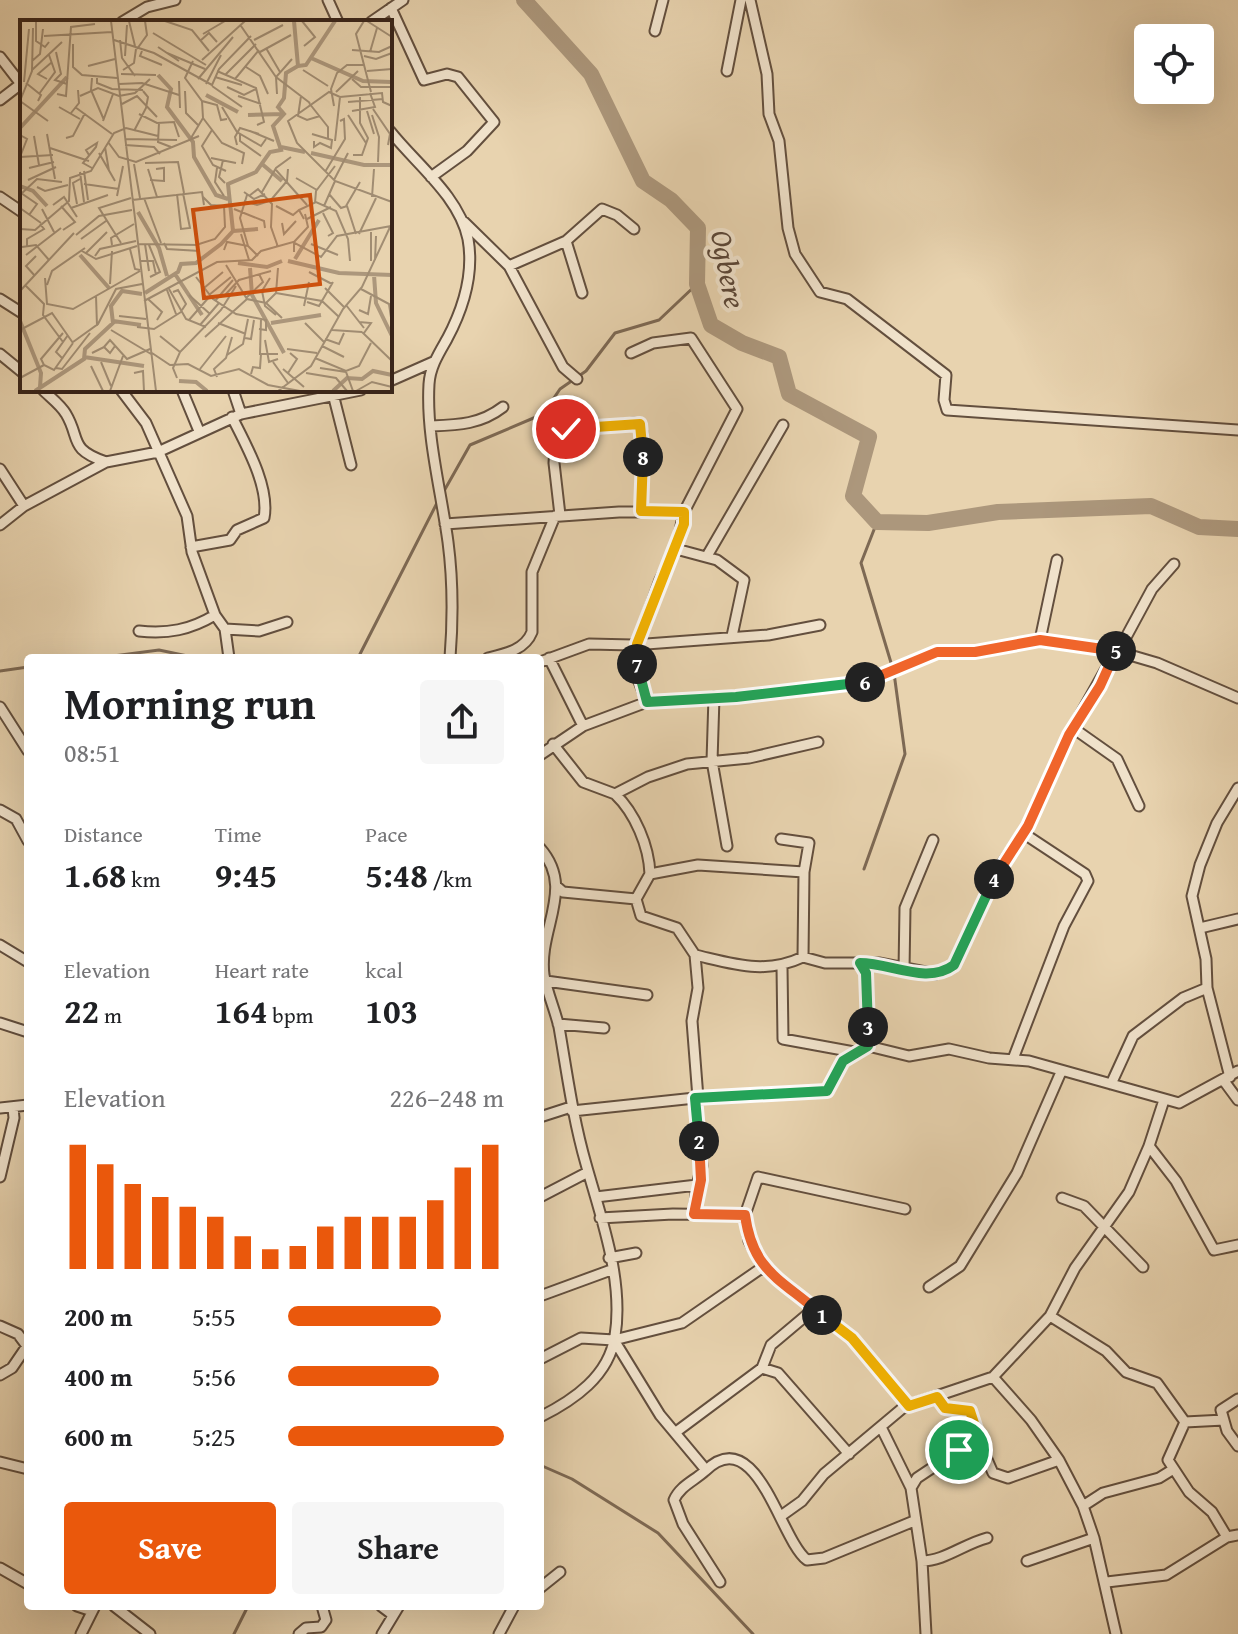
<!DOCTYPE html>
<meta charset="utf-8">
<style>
body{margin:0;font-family:"Gentium Book Plus",serif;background:#f6f6f6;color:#202124;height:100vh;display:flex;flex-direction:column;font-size:30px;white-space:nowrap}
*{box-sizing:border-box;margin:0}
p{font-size:26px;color:#757577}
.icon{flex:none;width:44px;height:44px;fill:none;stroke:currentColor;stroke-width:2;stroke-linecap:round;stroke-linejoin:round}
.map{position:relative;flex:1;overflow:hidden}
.panel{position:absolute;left:24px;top:654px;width:520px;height:956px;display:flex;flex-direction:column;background:#fff;border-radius:8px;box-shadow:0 8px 32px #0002}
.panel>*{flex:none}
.buttons{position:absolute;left:1134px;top:24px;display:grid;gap:16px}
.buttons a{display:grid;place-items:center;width:80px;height:80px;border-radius:8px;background:#fff;box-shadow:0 8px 32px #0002;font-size:40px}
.pin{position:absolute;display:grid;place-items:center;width:68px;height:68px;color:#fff;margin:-34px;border:4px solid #fff;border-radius:50%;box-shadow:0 2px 8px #0007}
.km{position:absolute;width:40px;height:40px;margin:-20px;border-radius:50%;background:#222;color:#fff;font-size:22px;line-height:40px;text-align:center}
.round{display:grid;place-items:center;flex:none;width:84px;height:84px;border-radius:8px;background:#f6f6f6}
.headline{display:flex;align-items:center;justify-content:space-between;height:136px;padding:0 40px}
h1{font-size:44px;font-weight:600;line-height:60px}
.figures{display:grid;grid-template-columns:repeat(3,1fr);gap:12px;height:136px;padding:8px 40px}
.figures div{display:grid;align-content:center}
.figures b{font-size:34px;font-weight:600}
.figures small{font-size:22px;font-weight:400}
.figures p{font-size:22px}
.chart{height:224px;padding:16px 40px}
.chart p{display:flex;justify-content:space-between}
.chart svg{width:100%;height:144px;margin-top:8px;stroke:#ea580c;stroke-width:6}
.action{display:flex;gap:16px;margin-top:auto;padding:16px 40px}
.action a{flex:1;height:92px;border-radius:8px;background:#ea580c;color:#fff;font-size:32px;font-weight:600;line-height:92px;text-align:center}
.action a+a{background:#f6f6f6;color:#202124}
ul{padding:0 40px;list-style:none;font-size:26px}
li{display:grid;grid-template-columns:128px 96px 1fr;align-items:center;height:60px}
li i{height:20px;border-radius:10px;background:#ea580c}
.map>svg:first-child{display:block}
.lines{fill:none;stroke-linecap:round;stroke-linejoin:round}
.stream{stroke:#7d6954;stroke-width:3}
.river{stroke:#ac977c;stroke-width:16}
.street-casing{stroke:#634f3e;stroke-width:13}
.street{stroke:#f0e2cb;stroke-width:9}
.split-1-casing{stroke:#fff;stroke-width:16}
.split-2-casing{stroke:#fff;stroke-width:16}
.split-3-casing{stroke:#fff;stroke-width:16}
.split-4-casing{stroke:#fff;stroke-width:16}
.split-5-casing{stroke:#fff;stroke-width:16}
.split-6-casing{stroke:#fff;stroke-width:16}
.split-7-casing{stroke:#fff;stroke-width:16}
.split-8-casing{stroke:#fff;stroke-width:16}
.split-9-casing{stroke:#fff;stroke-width:16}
.split-1{stroke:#f5b400;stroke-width:10}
.split-2{stroke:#f0652b;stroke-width:10}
.split-3{stroke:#22a559;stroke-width:10}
.split-4{stroke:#22a559;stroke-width:10}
.split-5{stroke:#f0652b;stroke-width:10}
.split-6{stroke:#f0652b;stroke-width:10}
.split-7{stroke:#22a559;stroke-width:10}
.split-8{stroke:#f5b400;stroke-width:10}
.split-9{stroke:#f5b400;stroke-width:10}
.labels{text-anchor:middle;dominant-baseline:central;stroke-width:8;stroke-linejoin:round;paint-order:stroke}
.water-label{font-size:30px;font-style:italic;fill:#5a4637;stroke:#f0e2cb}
.inset-river{fill:none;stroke:#ac977c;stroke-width:4}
.inset-road{fill:none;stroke:#a18d73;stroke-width:2}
.view{fill:#cd510e;fill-opacity:0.15;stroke:#cd510e;stroke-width:4}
.inset-edge{fill:none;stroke:#372319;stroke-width:4}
</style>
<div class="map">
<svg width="1238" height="1634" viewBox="0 0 1238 1634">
<rect width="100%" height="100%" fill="#e8d3af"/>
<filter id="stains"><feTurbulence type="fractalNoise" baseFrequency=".0025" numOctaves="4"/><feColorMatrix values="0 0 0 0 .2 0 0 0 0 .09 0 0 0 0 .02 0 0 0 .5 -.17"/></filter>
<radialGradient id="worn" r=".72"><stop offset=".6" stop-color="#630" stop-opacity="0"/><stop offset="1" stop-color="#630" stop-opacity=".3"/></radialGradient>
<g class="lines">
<path class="stream" d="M 444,491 L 470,445 L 543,414 L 560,389 L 586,371 L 615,333 L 659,320 L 697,284
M 877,522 L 861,563 L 892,666
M 98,658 L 159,650 L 197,658
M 358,658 L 438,501
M 0,671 L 28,667
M 864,869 L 905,754 L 894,673
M 540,1465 L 572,1479 L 658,1533 L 753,1634
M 234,1634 L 248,1606"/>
<path class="river" d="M 524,0 L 591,74 L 643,181 L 671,200 L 698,228 L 697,284 L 711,325 L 742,343 L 779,357 L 789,394 L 869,437 L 853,496 L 877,522 L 928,523 L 998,512 L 1151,506 L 1199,527 L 1238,529"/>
<g class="street-casing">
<path id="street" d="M 328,0 L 338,22
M 750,0 L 767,74 L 769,114 L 779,141 L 788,228 L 795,254 L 820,292 L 847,299 L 946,375 L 944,400 L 947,410 L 1238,430
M 391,8 L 424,80 L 447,74 L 458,77 L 494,122 L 467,151 L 431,177
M 122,22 L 147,7 L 175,0
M 371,22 L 403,0
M 655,31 L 663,0
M 0,57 L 21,84
M 727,71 L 741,0
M 0,100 L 22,83
M 390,131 C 416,164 459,196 468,239 C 474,273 463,309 447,339 C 439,353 430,367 429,384 C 426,436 441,490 448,542 C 453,580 453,620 450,658
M 0,197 L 22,212
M 464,222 L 509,266 L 563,367 L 577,379
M 566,241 L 582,293
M 509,266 L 566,241 L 602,209 L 617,215 L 634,229
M 0,299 L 22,313
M 631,353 L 653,343 L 691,338 L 737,409 L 684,512 L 676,549 L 660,580 L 637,644 L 638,679 L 647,702
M 0,354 L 22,372
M 390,381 L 433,362
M 43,390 C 50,397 61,405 66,414 C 81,439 68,449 106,462
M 121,390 L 146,423 L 187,516 L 192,552 L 215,615 L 225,629 L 229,658
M 182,390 L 199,431
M 233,390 L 241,414
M 332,390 L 351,465
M 432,426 C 459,425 481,424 503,407
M 0,469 L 24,506
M 560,515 L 554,463 L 556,432 L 635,423 L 640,424 L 642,432 L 641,511
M 445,524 L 619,512 L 684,512
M 0,525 L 24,506 L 106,462 L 158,452 L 241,414 L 361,390
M 191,547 L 230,540 L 237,530 L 264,518 C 270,487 246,445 232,417
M 676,549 L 717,560 L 744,580 L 732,636
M 707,556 L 783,425
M 225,629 L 259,631 L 287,622
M 139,631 C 168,634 190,630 215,615
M 1040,640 L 1057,560
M 1118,652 L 1152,589 L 1174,564
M 488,658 C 505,654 525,650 532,632 L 532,572 L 555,516
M 549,658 L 583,726
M 540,662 L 589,644 L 633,645 L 768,635 L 820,625
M 714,697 L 712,761 L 727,846
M 0,707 L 28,751
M 1073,728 L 1117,759 L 1139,806
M 553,744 L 583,782 L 615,794 L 648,777 L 687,764 L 749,758 L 818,742
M 540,755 L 583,726 L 647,702 L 736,697 L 864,682 L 937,652 L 975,652 L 1040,640 L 1116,651 L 1157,663 L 1238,698
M 615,794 C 635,813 649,846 650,874 L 698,865 L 804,872 L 803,957
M 0,810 L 16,819 L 28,841
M 781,839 L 809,843 L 804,872
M 540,848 C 576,889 538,928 544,975 C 547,992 555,1010 559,1027 C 567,1073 573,1119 586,1164 C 601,1218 624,1280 615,1336 C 609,1376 574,1400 540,1417
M 556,886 L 563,892 L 636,899 L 650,874
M 636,899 L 641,916 L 677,928 L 695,955 L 698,988 L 692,1021 L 698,1098
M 1200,928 L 1238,919
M 0,945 L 28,962
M 695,955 C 734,964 765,975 803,957 L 825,963 L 860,963 L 866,973 L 868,1046
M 860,963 L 879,963 L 936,974 L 954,965 L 999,868 L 1028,826 L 1069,735 L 1116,651
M 782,967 L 783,1039 L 854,1052
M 904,970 L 905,908 L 933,840
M 546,981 L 647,995
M 0,1023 L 28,1032
M 558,1024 L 604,1028
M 1013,1059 L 1064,926 L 1088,881 L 1085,874 L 1023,833
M 1230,1077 L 1207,988 L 1206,959 L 1192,896 L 1200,865 L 1217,823 L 1238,788
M 1224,1081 L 1238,1100
M 1111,1084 L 1133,1036 L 1183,998 L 1207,988
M 1164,1100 L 1149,1146 L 1176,1181 L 1214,1250 L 1238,1245
M 0,1108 L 28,1105
M 572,1111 L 695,1098 L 827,1091 L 843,1061 L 868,1046 L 909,1056 L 949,1049 L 989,1058 L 1029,1061 L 1179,1103 L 1238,1071
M 540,1117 L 571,1107
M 0,1177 L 14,1118 L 13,1108
M 540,1197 L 588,1172
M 596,1197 L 697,1185 L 702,1166 L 695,1098
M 1062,1198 L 1084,1206 L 1143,1267
M 905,1209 L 758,1177 L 745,1215 L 749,1241 L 763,1267 L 852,1338 L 909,1406
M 694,1214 L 697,1185
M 600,1218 L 673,1214 L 745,1215
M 609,1258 L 636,1253
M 929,1287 L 960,1266 L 1017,1173 L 1061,1072
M 540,1296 L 611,1270
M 1050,1316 L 1106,1351 L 1126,1372 L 1157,1383 L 1185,1422
M 0,1326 L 18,1334 L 27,1346 L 12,1368 L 0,1375
M 614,1340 L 660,1415 L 706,1470
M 540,1359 L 581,1338 L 614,1340 L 682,1323 L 763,1267
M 762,1368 L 778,1373 L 849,1454
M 937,1397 L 945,1408 L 970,1411 L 982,1448
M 1238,1399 L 1221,1410 L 1227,1431 L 1238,1446
M 1224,1420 L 1185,1422 L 1168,1460 L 1189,1492 L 1212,1512 L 1227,1537
M 881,1427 L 911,1488
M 676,1432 L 762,1368 L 771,1345 L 815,1308
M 1059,1460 L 1031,1420 L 993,1377 L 1050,1316 L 1075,1268 L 1129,1192 L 1149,1146
M 0,1462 L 28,1469
M 1083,1506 L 1103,1493 L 1159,1478 L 1172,1470
M 781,1516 L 802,1501 L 824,1474 L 904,1407 L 993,1377
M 987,1538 C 964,1544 944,1561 922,1561 L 911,1488 L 917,1478 L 968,1444 L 982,1448 L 993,1473 L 1008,1478 L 1059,1460 L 1083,1506 L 1094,1538 L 1116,1634
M 922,1561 L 926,1634
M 1027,1561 L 1094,1538
M 0,1568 L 28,1584
M 720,1582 L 683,1524 L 674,1500 C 680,1486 694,1481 705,1471 C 757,1421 780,1540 807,1560 L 824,1558 L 914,1521
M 1107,1582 L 1166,1575 L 1227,1537 L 1238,1535
M 540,1588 L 560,1572
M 77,1606 L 92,1611
M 114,1606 L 150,1634
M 381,1606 L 393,1615
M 81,1634 L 95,1606
M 299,1634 L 306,1628 L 321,1627 L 326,1620 L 322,1606
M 382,1634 L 399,1606
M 499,1634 L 514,1606"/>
</g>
<use href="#street" class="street"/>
</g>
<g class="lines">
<g class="split-1-casing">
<path id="split-1" d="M 822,1315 L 852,1338 L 909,1406 L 937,1397 L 945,1408 L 970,1411 L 982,1448 L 968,1444 L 959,1450"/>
</g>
<g class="split-2-casing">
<path id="split-2" d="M 699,1141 L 701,1180 L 694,1214 L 745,1215 C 753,1273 782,1279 822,1315"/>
</g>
<g class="split-3-casing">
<path id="split-3" d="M 699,1141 L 695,1098 L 827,1091 L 843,1061 L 868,1046 L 868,1027"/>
</g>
<g class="split-4-casing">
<path id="split-4" d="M 868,1027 L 866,973 L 860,963 C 891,963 927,985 954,965 L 994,879"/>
</g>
<g class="split-5-casing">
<path id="split-5" d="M 994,879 L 1028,826 L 1069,735 L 1100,686 L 1116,651"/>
</g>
<g class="split-6-casing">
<path id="split-6" d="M 865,682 L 937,652 L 975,652 L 1040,640 L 1116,651"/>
</g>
<g class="split-7-casing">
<path id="split-7" d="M 637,664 L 647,702 L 736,697 L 865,682"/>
</g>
<g class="split-8-casing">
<path id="split-8" d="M 637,664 L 637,644 L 684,524 L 684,512 L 641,511 L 643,457"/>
</g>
<g class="split-9-casing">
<path id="split-9" d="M 566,429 L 640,424 L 643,457"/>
</g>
<use href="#split-1" class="split-1"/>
<use href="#split-2" class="split-2"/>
<use href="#split-3" class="split-3"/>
<use href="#split-4" class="split-4"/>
<use href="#split-5" class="split-5"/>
<use href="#split-6" class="split-6"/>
<use href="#split-7" class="split-7"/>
<use href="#split-8" class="split-8"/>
<use href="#split-9" class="split-9"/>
</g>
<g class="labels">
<g class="water-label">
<text transform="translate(729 269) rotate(79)">Ogbere</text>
</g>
</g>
<g transform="translate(20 20)">
<rect width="372" height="372" fill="#e8d3af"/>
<path class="inset-river" d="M 291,38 L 343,61 L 371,62M 278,46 L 286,45 L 315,1M 138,55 L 151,69 L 147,87 L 173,122 L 174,137 L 196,175 L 208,179M 186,75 L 218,92M 228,95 L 264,94M 0,108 L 47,57M 261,127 L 285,132M 291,133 L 344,145 L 372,145M 242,144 L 262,161M 0,166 L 13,171 L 27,186M 118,192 L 139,228 L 147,256M 213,211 L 238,209M 60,235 L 89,268M 275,239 L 299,200M 268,241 L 319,253 L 372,255M 218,243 L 247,247 L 262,241M 230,248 L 232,275 L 264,333M 155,254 L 182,295M 354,255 L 356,283 L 372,316M 125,273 L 158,252 L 161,244 L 176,243 L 201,224 L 213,211 L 208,164 L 236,152 L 250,132 L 261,130 L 253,106 L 264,94 L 258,87 L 264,78 L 266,53 L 278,46 L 274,1M 0,301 L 21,353 L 20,367M 93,301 L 121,305M 251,303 L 301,295M 64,337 L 124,346M 159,361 L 176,362 L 187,371M 15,371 L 64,339 L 65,329 L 93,303 L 91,286 L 102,271 L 122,274M 313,371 L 327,358 L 342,359 L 353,351 L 372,355"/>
<path class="inset-road" d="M 16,1 L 16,21 L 25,27 L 29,22M 91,1 L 136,371M 109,1 L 115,26M 145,1 L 172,10 L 189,31M 282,1 L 295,17 L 284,26M 344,1 L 336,14 L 351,72M 347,1 L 372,17M 221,6 L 256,57 L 290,83M 133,13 L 186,45M 183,14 L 205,1M 24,16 L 92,12M 94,20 L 134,33 L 192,65 L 199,49 L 231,16M 100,20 L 102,38 L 115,56M 234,20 L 263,5M 180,21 L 189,13 L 197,22M 53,24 L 53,47 L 62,55 L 97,58M 138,27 L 159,41M 246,28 L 260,52M 117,29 L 127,15 L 125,1M 332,30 L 359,32 L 372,26M 122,31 L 120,36 L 142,45M 36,32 L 41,54 L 35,60 L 47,64M 240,32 L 271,15M 350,32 L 357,8M 147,33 L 185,49M 105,36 L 107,5M 344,36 L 356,39 L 372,33M 182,40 L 225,1M 12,41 L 20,34 L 23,9M 173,41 L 165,58 L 182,81 L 197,85 L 201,100 L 207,99M 68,46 L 95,39M 226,47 L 240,56 L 248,74M 12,50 L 42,22M 103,50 L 114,43 L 116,29M 283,50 L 308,66M 197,51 L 236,68 L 244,102 L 237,105M 347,51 L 372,49M 101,54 L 136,55M 206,54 L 236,24M 195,57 L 222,65M 72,58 L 71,70 L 84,100M 77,58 L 77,63 L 92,69 L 123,70M 27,59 L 18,54 L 32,42M 178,59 L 213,17M 215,59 L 239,30M 332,59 L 341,67 L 370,67M 159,61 L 160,88M 4,62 L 9,9M 6,63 L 21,75 L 18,81M 99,64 L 122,63 L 159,75M 186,64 L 201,35M 192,66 L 222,87M 207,67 L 224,75 L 236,69M 165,71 L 166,93 L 179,106M 316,72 L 338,51M 19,74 L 35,52 L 29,35M 37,74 L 46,76 L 51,7 L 75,4M 257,74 L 256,57 L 272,39M 60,76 L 78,68 L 99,76 L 115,73 L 130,59M 218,76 L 241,84M 281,76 L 278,96 L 287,100 L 300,96M 0,81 L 12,51 L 13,8M 0,81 L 28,101M 328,82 L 363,79M 289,83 L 308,107 L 308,119M 102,84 L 117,76 L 137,97M 314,86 L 311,69 L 317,53 L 327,45 L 344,45M 372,86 L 363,82 L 362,73 L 320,77 L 309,72 L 268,101 L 277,123 L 315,161 L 372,182M 39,87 L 60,99M 55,87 L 92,114M 202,87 L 217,112 L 241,126 L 246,119M 353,89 L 370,114 L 368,125M 332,91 L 355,87 L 350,73M 347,91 L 354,114M 51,93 L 59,83 L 58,70M 119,94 L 137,103 L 154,102 L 159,117M 328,95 L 346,123M 352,95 L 359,117 L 358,142M 183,98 L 202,123 L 224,133 L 222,144M 83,101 L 93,74M 139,103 L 138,122 L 151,127M 192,110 L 182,126 L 193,145 L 206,151M 114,111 L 126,88 L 128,77 L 123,71M 230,111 L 254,121M 27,114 L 35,159M 220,114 L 220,121 L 241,136M 292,114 L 312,120 L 311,128 L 300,123 L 294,127 L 294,121M 0,115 L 7,119 L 0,137M 14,116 L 19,145M 46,118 L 53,116 L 65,93M 171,118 L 183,98 L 182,81M 105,119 L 157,120M 315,121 L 320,77M 88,122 L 99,137 L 116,142 L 179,116M 105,125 L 134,127 L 140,134M 217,125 L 215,117 L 220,108 L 239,114M 85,127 L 89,151M 30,128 L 69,141M 79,133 L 95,161M 69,135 L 66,130 L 77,123 L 76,127 L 63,143 L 72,148M 333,135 L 342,135 L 348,118 L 340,103 L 340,77M 0,137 L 33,135M 191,138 L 216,143M 203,140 L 199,157 L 205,163M 125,143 L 158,142 L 164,173M 114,144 L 120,178M 9,148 L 34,142M 197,148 L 195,162 L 204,176M 128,149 L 137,177M 256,150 L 287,185M 64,151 L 68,180M 60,152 L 64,182M 305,152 L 325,119 L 324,99 L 320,101M 276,158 L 297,170M 8,160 L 36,147M 130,160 L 144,161 L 144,148 L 136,149M 314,160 L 328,133M 64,164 L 99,169M 17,167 L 25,171 L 48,165M 224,172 L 234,179 L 245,174M 242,172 L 256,148 L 271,137M 1,173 L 17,184 L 9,195M 157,174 L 161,209 L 170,208 L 163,173M 309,174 L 321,188 L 327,186 L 336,214M 0,175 L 17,159 L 42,162M 227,175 L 220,198 L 228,226 L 238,236M 97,176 L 103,146M 229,176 L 238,169 L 252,184 L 251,207 L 258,227M 352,177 L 354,149M 124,178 L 141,223M 112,180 L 182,172 L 184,185M 224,181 L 237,185 L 249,181M 250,181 L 267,161 L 268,149M 295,183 L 296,171 L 315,146M 57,184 L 53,163 L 60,159M 33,185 L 44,177 L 57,197M 41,186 L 55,202 L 43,210M 256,186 L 273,195 L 279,190M 304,186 L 315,161M 326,186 L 340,162M 0,188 L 21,203M 51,188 L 88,175M 22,189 L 34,212M 214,189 L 244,201 L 245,208M 303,193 L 313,213 L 308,216M 284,199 L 279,190 L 296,182 L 316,191 L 328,219 L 330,241M 287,199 L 311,187M 262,203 L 264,214 L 276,201M 0,209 L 15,210 L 49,181 L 50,158 L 71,151 L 94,113 L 106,108 L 138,116M 221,214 L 229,240M 339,214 L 356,178M 56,215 L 79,196 L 112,190M 61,219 L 86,201M 101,223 L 79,188 L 111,178M 144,223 L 147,229 L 180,231M 118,224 L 179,225M 125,224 L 129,251M 291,224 L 318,235M 92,225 L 91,218 L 114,204M 129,225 L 140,252 L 130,257M 176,225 L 195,219 L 205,207 L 204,186 L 191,185 L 183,177M 7,226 L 7,219 L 24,209 L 20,204M 2,227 L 16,225 L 29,240M 110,229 L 115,249 L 120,250M 204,230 L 207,222 L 228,226M 62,231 L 76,239 L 117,226M 274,232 L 274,222 L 288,207 L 285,194M 66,233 L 87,212M 6,235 L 41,208M 75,236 L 80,229 L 116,221M 355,240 L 356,216M 120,241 L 133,241 L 136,255M 351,241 L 351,212M 206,245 L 227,279 L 246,283 L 262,298M 289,252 L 312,264M 15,256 L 6,246 L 16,236M 176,257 L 193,279 L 216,294 L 246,300 L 246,310 L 239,309M 25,258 L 27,284 L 53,289 L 120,251M 250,258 L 242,271 L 245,286 L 256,295M 90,264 L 92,231M 5,265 L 24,284 L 23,295 L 43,322M 27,265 L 32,251 L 65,228M 184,268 L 203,252M 305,268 L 324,287M 149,269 L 166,299 L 186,307M 341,269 L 369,284 L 372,304M 147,270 L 156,294M 0,271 L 54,213M 153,272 L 158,270 L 166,284 L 162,290M 256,273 L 302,281 L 319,297M 169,275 L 190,294M 189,275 L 211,257M 205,275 L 219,260 L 251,251M 76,276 L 77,306M 226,278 L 243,262 L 239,254M 128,279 L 142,292 L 137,300M 124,281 L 197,242 L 232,240 L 241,231 L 273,222 L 301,237 L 317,216 L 371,206M 195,281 L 213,260M 287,282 L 299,286 L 313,262M 246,283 L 256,273 L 258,248M 326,285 L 344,308M 284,286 L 289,262M 339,290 L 348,294 L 351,276M 99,296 L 126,299M 241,299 L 240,334 L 258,334M 169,300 L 190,276M 339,302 L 351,303 L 344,313M 198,303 L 226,314M 285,303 L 304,322M 180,305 L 199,283M 117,307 L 134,309 L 161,292M 0,310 L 32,293 L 53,323M 91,310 L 131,334M 312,310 L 342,312M 342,312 L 372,341M 43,313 L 21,339 L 24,345 L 34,350 L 53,323M 140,316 L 160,332M 185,317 L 227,279M 225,318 L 231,319 L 234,300M 305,319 L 319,324 L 324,313M 245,320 L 249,342 L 258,339M 53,322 L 78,304 L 96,269 L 122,264M 302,326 L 324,337M 84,327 L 90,320 L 107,339 L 130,329M 267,329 L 297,333M 72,333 L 84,327 L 90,333 L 95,326M 132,333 L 150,345 L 168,344 L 191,356 L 219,349 L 248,365 L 280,371M 207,335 L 223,324 L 228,299M 295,338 L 326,351 L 339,346 L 351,323M 43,339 L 36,332 L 48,315M 81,342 L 91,366M 253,342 L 268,363M 71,346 L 83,371M 36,348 L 42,349 L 70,313M 300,348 L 326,352 L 333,371M 180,349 L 206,316M 263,349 L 284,367M 114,353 L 123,351 L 124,371M 268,353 L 277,339 L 270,333M 286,353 L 316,358 L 327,371M 231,354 L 233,347 L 240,348 L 241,334M 197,357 L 194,349 L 206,338 L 212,317M 0,358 L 24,345M 157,358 L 153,348 L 160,332 L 201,290 L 216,266M 90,371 L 103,336M 258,371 L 291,346 L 323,289 L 342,267 L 371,205M 336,371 L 352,362 L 372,367"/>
<path class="view" d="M 290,175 L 300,264 L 184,278 L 173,190 Z"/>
<rect width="372" height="372" class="inset-edge"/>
</g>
<rect width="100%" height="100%" filter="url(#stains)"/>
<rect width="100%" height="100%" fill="url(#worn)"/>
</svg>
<div class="buttons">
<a><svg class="icon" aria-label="locate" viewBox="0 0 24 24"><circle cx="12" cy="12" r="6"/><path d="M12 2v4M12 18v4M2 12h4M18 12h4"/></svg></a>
</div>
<div class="pin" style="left:959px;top:1450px;background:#1e9e55"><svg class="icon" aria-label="arrive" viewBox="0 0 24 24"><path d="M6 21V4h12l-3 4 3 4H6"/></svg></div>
<div class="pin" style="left:566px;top:429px;background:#d93025"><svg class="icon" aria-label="check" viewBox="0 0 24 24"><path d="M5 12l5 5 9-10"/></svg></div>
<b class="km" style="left:822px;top:1315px">1</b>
<b class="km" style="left:699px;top:1141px">2</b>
<b class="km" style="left:868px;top:1027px">3</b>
<b class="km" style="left:994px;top:879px">4</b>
<b class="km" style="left:1116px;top:651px">5</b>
<b class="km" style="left:865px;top:682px">6</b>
<b class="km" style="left:637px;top:664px">7</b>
<b class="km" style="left:643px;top:457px">8</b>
<section class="panel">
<div class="headline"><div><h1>Morning run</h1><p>08:51</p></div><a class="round"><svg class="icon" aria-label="share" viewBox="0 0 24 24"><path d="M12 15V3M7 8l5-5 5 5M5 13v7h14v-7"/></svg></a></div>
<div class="figures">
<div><p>Distance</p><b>1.68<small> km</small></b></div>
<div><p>Time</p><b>9:45</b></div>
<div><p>Pace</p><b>5:48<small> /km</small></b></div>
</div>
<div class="figures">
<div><p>Elevation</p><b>22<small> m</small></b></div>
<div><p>Heart rate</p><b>164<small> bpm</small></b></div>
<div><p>kcal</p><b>103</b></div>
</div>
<div class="chart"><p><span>Elevation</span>226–248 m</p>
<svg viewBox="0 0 160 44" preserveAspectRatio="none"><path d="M5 44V6M15 44V12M25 44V18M35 44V22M45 44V25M55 44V28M65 44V34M75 44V38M85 44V37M95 44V31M105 44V28M115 44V28M125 44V28M135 44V23M145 44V13M155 44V6"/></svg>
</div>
<ul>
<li><b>200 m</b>5:55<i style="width:71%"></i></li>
<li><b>400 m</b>5:56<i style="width:70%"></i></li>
<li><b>600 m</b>5:25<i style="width:100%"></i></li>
</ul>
<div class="action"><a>Save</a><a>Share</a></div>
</section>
</div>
